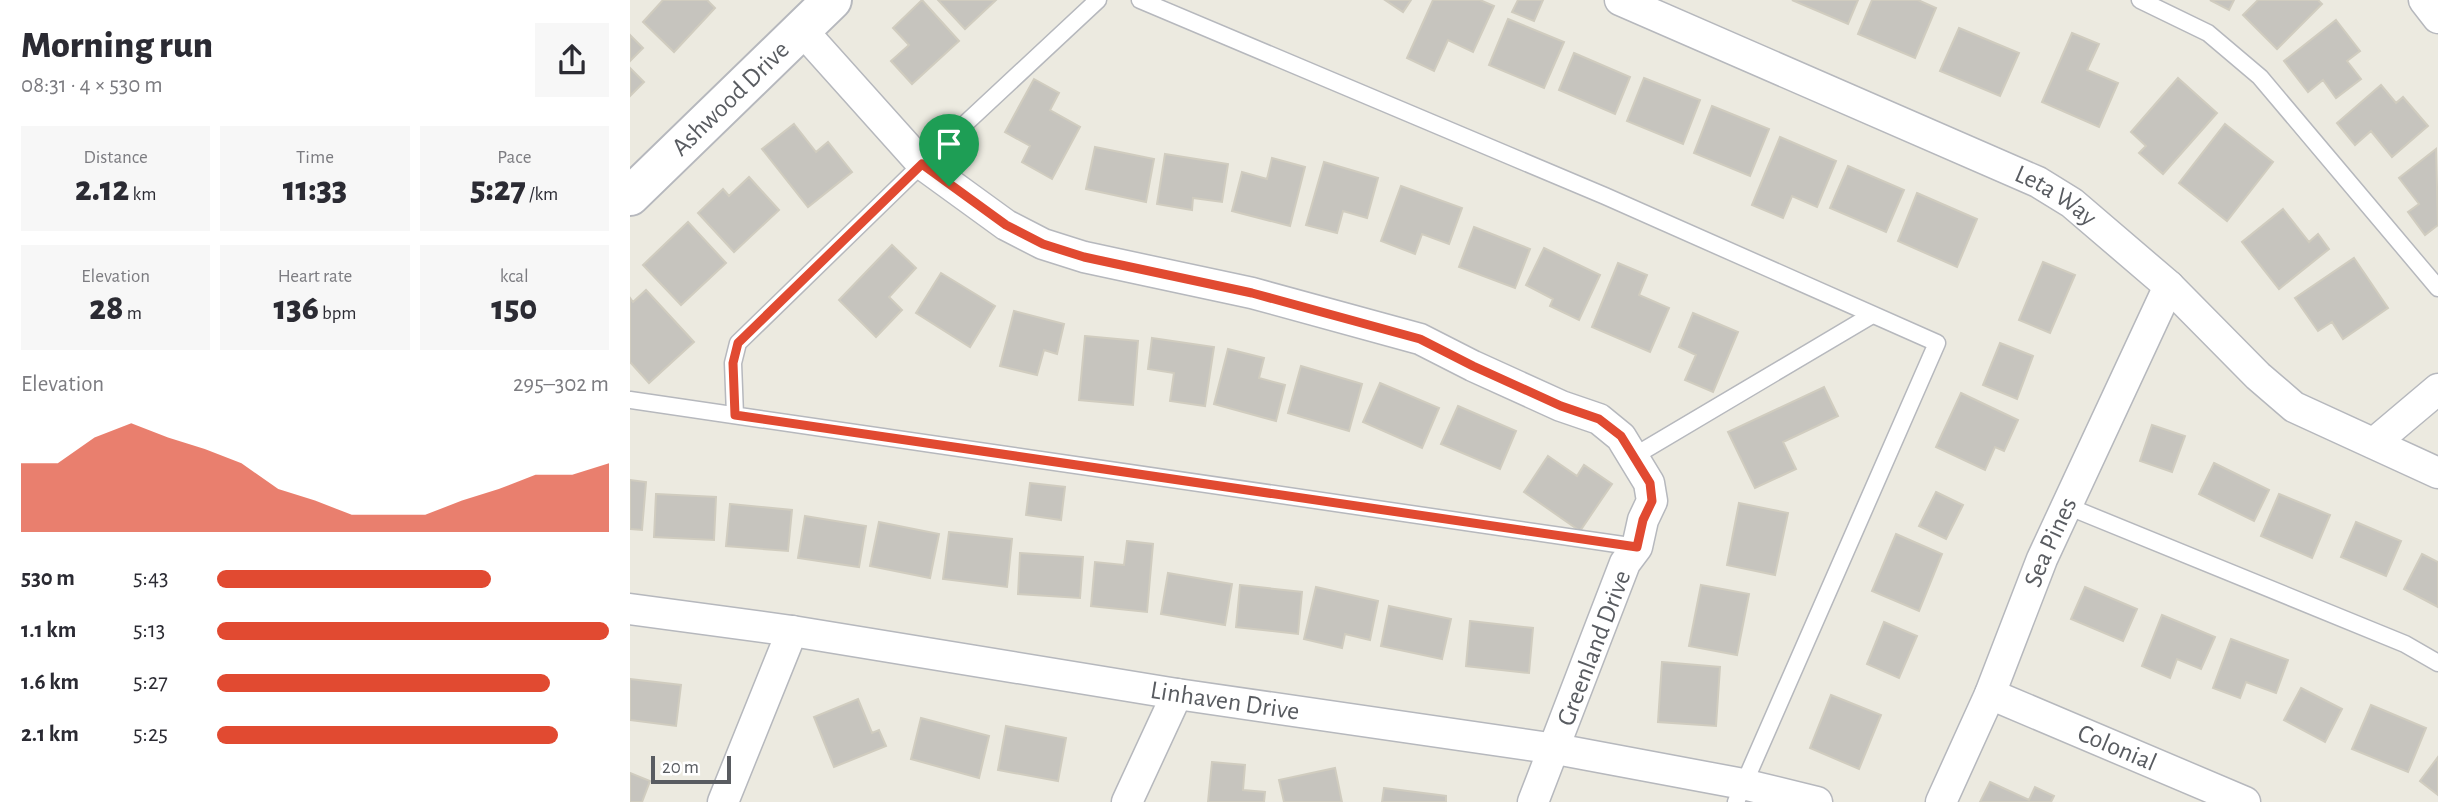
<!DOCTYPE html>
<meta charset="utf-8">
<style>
body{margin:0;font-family:"Alegreya Sans",sans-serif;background:#f7f7f7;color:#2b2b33;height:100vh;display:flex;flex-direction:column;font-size:26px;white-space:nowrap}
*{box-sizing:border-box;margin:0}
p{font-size:23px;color:#7c7c81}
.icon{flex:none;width:38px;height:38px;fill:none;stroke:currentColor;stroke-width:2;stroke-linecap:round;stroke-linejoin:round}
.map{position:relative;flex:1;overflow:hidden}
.details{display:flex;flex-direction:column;background:#fff;width:630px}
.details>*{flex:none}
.scale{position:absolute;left:21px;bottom:18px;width:80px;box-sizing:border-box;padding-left:7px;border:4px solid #595c61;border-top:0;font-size:19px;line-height:24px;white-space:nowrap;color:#595c61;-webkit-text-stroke:5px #fff;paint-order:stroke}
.pin{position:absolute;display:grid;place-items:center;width:60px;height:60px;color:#fff;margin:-72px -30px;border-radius:50% 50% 50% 0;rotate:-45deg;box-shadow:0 0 7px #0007}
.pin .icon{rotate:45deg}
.round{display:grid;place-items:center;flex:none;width:74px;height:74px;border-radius:0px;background:#f7f7f7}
.head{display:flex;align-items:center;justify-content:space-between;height:119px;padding:0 21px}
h1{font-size:38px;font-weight:800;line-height:52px}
.metrics{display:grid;grid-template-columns:repeat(3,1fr);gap:10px;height:119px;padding:7px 21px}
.metrics div{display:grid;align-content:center;border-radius:0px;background:#f7f7f7;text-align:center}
.metrics b{font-size:35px;font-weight:800}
.metrics small{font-size:19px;font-weight:400}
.metrics p{font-size:19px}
.chart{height:196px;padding:14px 21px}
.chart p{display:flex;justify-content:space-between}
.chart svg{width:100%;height:126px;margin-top:7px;fill:#e14a31;opacity:.7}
ul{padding:0 21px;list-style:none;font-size:23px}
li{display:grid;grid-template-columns:112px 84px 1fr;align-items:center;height:52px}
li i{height:18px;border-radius:9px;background:#e14a31}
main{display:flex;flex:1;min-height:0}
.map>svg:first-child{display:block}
.building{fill:#c6c4be;stroke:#d0ccbf;stroke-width:2}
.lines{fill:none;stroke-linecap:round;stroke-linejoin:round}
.service-casing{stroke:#b6b8bd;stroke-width:19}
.minor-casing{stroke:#b6b8bd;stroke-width:33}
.tertiary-casing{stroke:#b6b8bd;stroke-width:42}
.service{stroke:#fff;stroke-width:16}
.minor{stroke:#fff;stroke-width:30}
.tertiary{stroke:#fff;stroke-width:38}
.route-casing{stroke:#fff;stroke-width:14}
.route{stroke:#e14a31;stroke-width:9}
.labels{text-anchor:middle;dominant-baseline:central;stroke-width:6;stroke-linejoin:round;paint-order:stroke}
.street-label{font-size:26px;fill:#595c61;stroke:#fff}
</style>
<main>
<section class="details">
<div class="head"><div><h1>Morning run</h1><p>08:31 · 4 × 530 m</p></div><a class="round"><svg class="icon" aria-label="share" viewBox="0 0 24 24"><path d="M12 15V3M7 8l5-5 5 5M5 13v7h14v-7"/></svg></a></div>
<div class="metrics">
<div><p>Distance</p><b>2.12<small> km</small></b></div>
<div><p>Time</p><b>11:33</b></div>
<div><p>Pace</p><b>5:27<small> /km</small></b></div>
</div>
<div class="metrics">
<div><p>Elevation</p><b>28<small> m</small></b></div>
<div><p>Heart rate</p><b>136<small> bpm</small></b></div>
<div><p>kcal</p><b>150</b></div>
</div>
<div class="chart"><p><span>Elevation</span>295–302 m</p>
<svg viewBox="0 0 160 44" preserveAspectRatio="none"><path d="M0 44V20L10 20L20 11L30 6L40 11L50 15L60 20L70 29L80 33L90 38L100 38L110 38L120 33L130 29L140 24L150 24L160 20V44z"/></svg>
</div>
<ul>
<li><b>530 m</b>5:43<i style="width:70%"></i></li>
<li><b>1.1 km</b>5:13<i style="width:100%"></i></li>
<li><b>1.6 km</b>5:27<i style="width:85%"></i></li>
<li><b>2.1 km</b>5:25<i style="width:87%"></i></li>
</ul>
</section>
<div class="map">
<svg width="1808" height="802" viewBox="0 0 1808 802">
<rect width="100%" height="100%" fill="#eceae0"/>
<path class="building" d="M 33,0 L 77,0 L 85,8 L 44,52 L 13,22 Z
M 292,0 L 329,41 L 282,84 L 261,61 L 279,45 L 263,28 Z
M 308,0 L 366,0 L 335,29 Z
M 755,0 L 781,0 L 773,12 Z
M 803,0 L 850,0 L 864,6 L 843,52 L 818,40 L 804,71 L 777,58 Z
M 888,0 L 913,0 L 904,21 L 882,12 Z
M 1162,0 L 1228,0 L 1218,24 Z
M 1242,0 L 1288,0 L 1306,8 L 1285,58 L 1228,34 Z
M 1580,0 L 1604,0 L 1599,10 Z
M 1628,0 L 1688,0 L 1692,4 L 1647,49 L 1613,15 Z
M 878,19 L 934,42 L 914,88 L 859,65 Z
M 1706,20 L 1730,51 L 1717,61 L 1731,79 L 1706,98 L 1693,80 L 1678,92 L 1654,61 Z
M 1329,28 L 1389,53 L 1370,96 L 1310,71 Z
M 1442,33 L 1469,44 L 1457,70 L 1488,83 L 1469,127 L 1412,102 Z
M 0,35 L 13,48 L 0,61 Z
M 944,53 L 1000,77 L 985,114 L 929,90 Z
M 0,68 L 14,82 L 0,96 Z
M 1014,78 L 1070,100 L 1053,144 L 997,121 Z
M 1548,78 L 1587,113 L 1533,174 L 1509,153 L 1516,146 L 1501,132 Z
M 404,79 L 429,93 L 420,110 L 450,127 L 422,179 L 392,162 L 400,146 L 375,132 Z
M 1751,85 L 1766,103 L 1773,97 L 1798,126 L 1762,157 L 1741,131 L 1725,145 L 1707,123 Z
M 1082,106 L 1139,129 L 1120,176 L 1064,153 Z
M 164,124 L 186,152 L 198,142 L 222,172 L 178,207 L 132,149 Z
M 1595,124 L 1643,162 L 1597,221 L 1549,183 Z
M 1150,137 L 1206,161 L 1187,207 L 1162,196 L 1153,218 L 1122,205 Z
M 465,147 L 524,159 L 516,202 L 456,189 Z
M 1806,149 L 1808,225 L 1795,235 L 1778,212 L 1789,204 L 1769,178 Z
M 535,154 L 598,164 L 592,202 L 563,198 L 562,210 L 527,204 Z
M 642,158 L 675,167 L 660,226 L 602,211 L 612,172 L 637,179 Z
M 694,162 L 748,178 L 737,218 L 713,211 L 707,233 L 676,225 Z
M 1218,166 L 1274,190 L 1256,232 L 1200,208 Z
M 119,177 L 149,210 L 104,252 L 68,213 L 93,189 L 99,196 Z
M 771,186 L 832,208 L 819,244 L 792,234 L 785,254 L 751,241 Z
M 1287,193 L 1347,219 L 1327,267 L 1268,241 Z
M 1653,209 L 1679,242 L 1688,234 L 1699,249 L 1649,289 L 1612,242 Z
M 58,222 L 96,263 L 51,305 L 13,265 Z
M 844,227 L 900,249 L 885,288 L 829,267 Z
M 262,245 L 286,268 L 259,297 L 272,310 L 246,337 L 209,300 Z
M 914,248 L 970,275 L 949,320 L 920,306 L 923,299 L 896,285 Z
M 1724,258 L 1758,308 L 1713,339 L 1702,322 L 1688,331 L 1665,298 Z
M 1413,262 L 1445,275 L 1420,333 L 1389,320 Z
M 988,263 L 1017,275 L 1009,295 L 1039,308 L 1020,352 L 962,327 Z
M 311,273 L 365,306 L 340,347 L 286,313 Z
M 16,290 L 64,342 L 19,383 L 0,362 L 0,298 L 3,302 Z
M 384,311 L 434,324 L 427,354 L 414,350 L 407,375 L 370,366 Z
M 1063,313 L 1108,332 L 1083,392 L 1055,380 L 1066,355 L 1049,347 Z
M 455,336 L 508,341 L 503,405 L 449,400 Z
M 522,338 L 584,347 L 575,406 L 540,401 L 544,373 L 518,369 Z
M 1370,343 L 1403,356 L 1387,399 L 1353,385 Z
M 598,349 L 634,358 L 629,378 L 655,385 L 646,421 L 584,404 Z
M 671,366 L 732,384 L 719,431 L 658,413 Z
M 750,383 L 809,408 L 792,448 L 733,422 Z
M 1194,387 L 1208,416 L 1153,442 L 1166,469 L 1125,488 L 1098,432 Z
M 1331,393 L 1388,420 L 1374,451 L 1365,447 L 1355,470 L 1306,447 Z
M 828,406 L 886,431 L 870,469 L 811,444 Z
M 1522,425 L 1555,436 L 1542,472 L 1510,461 Z
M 918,456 L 947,476 L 954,465 L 982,484 L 950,531 L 894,492 Z
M 1584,463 L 1639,490 L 1624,521 L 1569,494 Z
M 0,480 L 16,482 L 12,530 L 0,529 Z
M 400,483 L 435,487 L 431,520 L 396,515 Z
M 1306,492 L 1333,505 L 1316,539 L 1289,526 Z
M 26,494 L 86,497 L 84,540 L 24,537 Z
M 1649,494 L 1700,515 L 1682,558 L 1631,536 Z
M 1109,503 L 1158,513 L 1145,575 L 1097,565 Z
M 100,504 L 162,510 L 158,551 L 96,546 Z
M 175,516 L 236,526 L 229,567 L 168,558 Z
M 249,522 L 309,534 L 300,578 L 240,566 Z
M 1726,522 L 1771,541 L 1756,576 L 1711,557 Z
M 319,532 L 382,539 L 377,587 L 313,579 Z
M 1266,534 L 1312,554 L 1289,611 L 1242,591 Z
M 497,541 L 523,544 L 517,612 L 461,606 L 465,562 L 494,565 Z
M 390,553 L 453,557 L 450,598 L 388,594 Z
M 1792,554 L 1808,562 L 1808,607 L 1774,589 Z
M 538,573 L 602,584 L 595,625 L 531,614 Z
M 610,585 L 672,592 L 668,634 L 606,627 Z
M 1071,585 L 1119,594 L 1107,655 L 1059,646 Z
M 686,587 L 748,601 L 740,640 L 715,634 L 712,648 L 674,639 Z
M 1455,587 L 1507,609 L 1493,641 L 1441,619 Z
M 759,606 L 821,619 L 812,659 L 751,646 Z
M 1532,615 L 1585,637 L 1571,669 L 1547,659 L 1540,678 L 1512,666 Z
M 840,621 L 903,628 L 899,673 L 836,666 Z
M 1254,622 L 1287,636 L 1269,678 L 1237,664 Z
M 1601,639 L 1658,660 L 1646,693 L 1616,682 L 1610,698 L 1583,688 Z
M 1032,662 L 1090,667 L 1086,726 L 1028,722 Z
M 0,679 L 51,685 L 46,726 L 0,720 Z
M 1671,688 L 1712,709 L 1695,742 L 1654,720 Z
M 1201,695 L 1251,715 L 1229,769 L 1180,748 Z
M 228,699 L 242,733 L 249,730 L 256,746 L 204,767 L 184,717 Z
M 1741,705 L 1796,728 L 1778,772 L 1722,749 Z
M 291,718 L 359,736 L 349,778 L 281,759 Z
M 376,726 L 436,738 L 428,781 L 368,770 Z
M 1808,757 L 1808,795 L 1790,781 Z
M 582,762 L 615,765 L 613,790 L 635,792 L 634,802 L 578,802 Z
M 705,768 L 712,802 L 654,802 L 649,780 Z
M 0,773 L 20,781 L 12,802 L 0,802 Z
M 1360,782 L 1399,800 L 1405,787 L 1424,796 L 1421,802 L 1350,802 Z
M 754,788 L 816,796 L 816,802 L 752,802 Z"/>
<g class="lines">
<g class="service-casing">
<path id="service" d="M 510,0 L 975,196 L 1307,343 L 1106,802
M 1510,0 L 1578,33 L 1630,77 L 1808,288
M 0,400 L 1007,547
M 105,415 L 103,363 L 108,343 L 292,164 L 468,0
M 1006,455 L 1242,315
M 1437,506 L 1775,644 L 1808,663"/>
</g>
<g class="minor-casing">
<g id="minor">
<path id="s1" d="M 990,0 L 1408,182 L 1442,203 L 1539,286 L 1628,376 L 1664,407 L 1808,473"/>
<path d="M 1794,0 L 1808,18"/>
<path d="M 171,29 L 292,164 L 376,225 L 413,244 L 454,257 L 622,293 L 790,339 L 843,366 L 931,406 L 969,419 L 991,437 L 1019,483 L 1022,501 L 1013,520 L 1007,547 L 995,563 L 903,802"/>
<path d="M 1744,443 L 1808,389"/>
<path id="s2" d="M 0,609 L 162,631 L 547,694 L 926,749 L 1113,784 L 1187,802"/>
<path id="s3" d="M 1360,694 L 1615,802"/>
<path d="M 93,802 L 162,631"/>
<path d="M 497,802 L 547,694"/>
<path id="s4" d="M 1311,802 L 1360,694 L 1412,559 L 1539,286"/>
</g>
</g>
<g class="tertiary-casing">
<g id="tertiary">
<path id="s5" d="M 0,196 L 202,0"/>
</g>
</g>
<use href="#service" class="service"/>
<use href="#minor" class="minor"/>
<use href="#tertiary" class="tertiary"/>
</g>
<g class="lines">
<g class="route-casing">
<path id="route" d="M 292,164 L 376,225 L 413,244 L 454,257 L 622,293 L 790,339 L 843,366 L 931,406 L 969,419 L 991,436 L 1020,483 L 1022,501 L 1013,520 L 1007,547 L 105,415 L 103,363 L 108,343 Z"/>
</g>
<use href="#route" class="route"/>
</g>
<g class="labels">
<g class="street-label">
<text stroke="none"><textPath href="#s5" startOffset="140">Ashwood Drive</textPath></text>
<text stroke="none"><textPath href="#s1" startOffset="478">Leta Way</textPath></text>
<text stroke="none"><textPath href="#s4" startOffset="282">Sea Pines</textPath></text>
<text transform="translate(964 648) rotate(-69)">Greenland Drive</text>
<text stroke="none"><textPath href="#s2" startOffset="602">Linhaven Drive</textPath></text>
<text stroke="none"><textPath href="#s3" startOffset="138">Colonial</textPath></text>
</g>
</g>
</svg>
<div class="scale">20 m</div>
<div class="pin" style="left:319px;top:186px;background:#1e9e55"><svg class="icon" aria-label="arrive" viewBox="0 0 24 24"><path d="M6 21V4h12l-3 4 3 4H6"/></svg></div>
</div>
</main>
